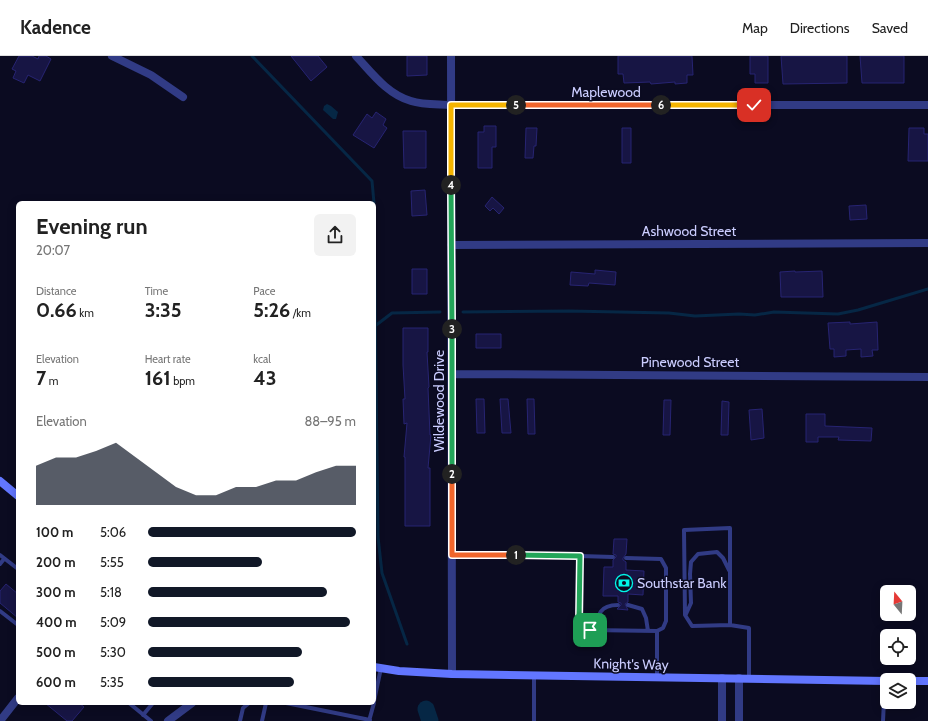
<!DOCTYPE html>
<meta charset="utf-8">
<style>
body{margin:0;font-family:Cabin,sans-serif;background:#f2f2f2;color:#222;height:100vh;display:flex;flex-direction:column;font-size:15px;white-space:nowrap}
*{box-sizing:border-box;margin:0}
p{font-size:13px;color:#767676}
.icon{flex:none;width:22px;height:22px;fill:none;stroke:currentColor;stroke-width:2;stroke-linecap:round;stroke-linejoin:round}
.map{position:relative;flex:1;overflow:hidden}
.panel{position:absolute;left:16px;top:145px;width:360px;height:504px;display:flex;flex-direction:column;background:#fff;border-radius:6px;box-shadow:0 2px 10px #0003}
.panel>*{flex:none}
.needle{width:26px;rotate:342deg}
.controls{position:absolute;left:880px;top:529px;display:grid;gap:8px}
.controls a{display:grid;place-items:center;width:36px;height:36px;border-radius:6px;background:#fff;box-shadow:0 2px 10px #0003;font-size:20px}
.pin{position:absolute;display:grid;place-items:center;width:34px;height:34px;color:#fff;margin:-17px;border-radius:8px;box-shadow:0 2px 6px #0006}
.km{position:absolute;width:20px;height:20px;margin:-10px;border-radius:50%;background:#222;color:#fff;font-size:11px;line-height:20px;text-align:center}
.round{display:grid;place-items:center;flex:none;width:42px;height:42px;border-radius:6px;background:#f2f2f2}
.headline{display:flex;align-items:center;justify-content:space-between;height:68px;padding:0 20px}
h1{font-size:22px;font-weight:700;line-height:30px}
.figures{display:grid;grid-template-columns:repeat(3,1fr);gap:6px;height:68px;padding:4px 20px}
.figures div{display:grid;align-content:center}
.figures b{font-size:20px;font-weight:700}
.figures small{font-size:11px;font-weight:400}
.figures p{font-size:11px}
.chart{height:112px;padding:8px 20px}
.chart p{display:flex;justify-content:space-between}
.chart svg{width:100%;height:72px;margin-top:4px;fill:#111827;opacity:.7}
ul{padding:0 20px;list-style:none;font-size:13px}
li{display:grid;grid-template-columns:64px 48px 1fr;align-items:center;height:30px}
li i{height:10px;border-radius:5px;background:#111827}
header{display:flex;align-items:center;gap:24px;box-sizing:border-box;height:56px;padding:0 20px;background:#fff;border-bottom:1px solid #e0e0e0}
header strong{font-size:19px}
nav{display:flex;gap:22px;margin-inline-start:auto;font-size:14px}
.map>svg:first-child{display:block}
.water{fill:#062745}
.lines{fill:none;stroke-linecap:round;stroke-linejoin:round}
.stream{stroke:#062745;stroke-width:3}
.river{stroke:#062745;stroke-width:17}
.building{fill:#171544;stroke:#272472}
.service{stroke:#313b85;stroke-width:4}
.minor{stroke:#313b85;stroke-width:8}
.tertiary{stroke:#313b85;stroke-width:8}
.secondary{stroke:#6276ff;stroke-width:8}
.split-1-casing{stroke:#fff;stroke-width:8}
.split-2-casing{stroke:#fff;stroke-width:8}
.split-3-casing{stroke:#fff;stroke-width:8}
.split-4-casing{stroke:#fff;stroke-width:8}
.split-5-casing{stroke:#fff;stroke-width:8}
.split-6-casing{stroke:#fff;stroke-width:8}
.split-7-casing{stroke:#fff;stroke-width:8}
.split-1{stroke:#22a559;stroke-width:5}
.split-2{stroke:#f0652b;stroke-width:5}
.split-3{stroke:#22a559;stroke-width:5}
.split-4{stroke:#22a559;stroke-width:5}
.split-5{stroke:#f5b400;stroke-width:5}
.split-6{stroke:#f0652b;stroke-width:5}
.split-7{stroke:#f5b400;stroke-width:5}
.labels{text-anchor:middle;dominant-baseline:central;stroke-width:3;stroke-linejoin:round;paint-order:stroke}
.street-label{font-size:14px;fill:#cbcdff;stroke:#0b0b21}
.poi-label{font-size:14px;fill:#cbcdff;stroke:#0b0b21;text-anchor:start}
</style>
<header>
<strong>Kadence</strong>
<nav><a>Map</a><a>Directions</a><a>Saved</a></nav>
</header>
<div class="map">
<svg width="928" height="665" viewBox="0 0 928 665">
<rect width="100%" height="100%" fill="#0b0b21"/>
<path class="water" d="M 327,48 L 331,50 L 338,56 L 336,63 L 333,63 L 323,54 L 324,50 Z"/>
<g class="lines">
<path class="stream" d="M 252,0 L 372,125 L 374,147
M 374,156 L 378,481 L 382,517 L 407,588
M 463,256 L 569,255 L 669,257 L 695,260 L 739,258 L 755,259 L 774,256 L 838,258 L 858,254 L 928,233
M 375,270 L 392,257 L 440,256"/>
<path class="river" d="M 426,653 L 430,665"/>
</g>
<path class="building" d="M 19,0 L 32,0 L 38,3 L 39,0 L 46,0 L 51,3 L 40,25 L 28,19 L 24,27 L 13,22 L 16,15 L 12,13 Z
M 291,0 L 318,0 L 327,11 L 311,25 Z
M 407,0 L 427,0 L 427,19 L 407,20 Z
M 618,0 L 692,0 L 693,19 L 687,19 L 687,27 L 675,28 L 675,26 L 651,28 L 650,26 L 624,27 L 623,18 L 618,18 Z
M 750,0 L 768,0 L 768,27 L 755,27 L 755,18 L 750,18 Z
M 781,0 L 847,0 L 847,27 L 783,28 Z
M 860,0 L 904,0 L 904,27 L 862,27 Z
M 376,56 L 386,63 L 383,69 L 387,72 L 374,92 L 353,79 L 367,58 L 372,62 Z
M 484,70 L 496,70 L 496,91 L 492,91 L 492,112 L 478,112 L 478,76 L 484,76 Z
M 526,72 L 537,72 L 536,90 L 534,90 L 533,102 L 525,102 Z
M 622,72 L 631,72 L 631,107 L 622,107 Z
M 909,72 L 924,72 L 924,78 L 928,78 L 928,105 L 908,105 Z
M 403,75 L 426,75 L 426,112 L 404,112 Z
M 425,134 L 427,159 L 412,160 L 411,135 Z
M 492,141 L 504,152 L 499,158 L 493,152 L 490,155 L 485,150 Z
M 866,149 L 867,163 L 850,164 L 849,150 Z
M 412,213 L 427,213 L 427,238 L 412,238 Z
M 595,214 L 616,216 L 615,229 L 589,227 L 588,230 L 570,229 L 571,216 L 595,218 Z
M 795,215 L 795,216 L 822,215 L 823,241 L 781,241 L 780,216 Z
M 850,266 L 850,268 L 877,266 L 878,294 L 872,294 L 873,300 L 861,301 L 861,293 L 846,294 L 846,300 L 834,301 L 834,293 L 830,293 L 828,267 Z
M 403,272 L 428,272 L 428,296 L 427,296 L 429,331 L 428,332 L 430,379 L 431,379 L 428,412 L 430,412 L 430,470 L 405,470 L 405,401 L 404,401 L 407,367 L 404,368 L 403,343 L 405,343 L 403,309 Z
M 476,278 L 501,278 L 501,292 L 476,292 Z
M 476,343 L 484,343 L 485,377 L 477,377 Z
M 500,343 L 508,343 L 511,377 L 502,377 Z
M 527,343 L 534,343 L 535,378 L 528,378 Z
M 664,344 L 671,344 L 670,379 L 663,379 Z
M 722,345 L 729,346 L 728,379 L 721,379 Z
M 762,353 L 764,382 L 751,384 L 749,354 Z
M 806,358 L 825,358 L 825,370 L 872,372 L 871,385 L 838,384 L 839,381 L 818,381 L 818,386 L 806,386 Z
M 614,483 L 627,483 L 626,498 L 623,502 L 623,504 L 626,506 L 626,514 L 644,515 L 643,539 L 628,538 L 628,546 L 625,548 L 628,554 L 617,553 L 621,549 L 621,547 L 618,546 L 618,540 L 603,540 L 604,511 L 613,511 L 613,504 L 616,501 L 616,499 L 613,498 Z
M 6,528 L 18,538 L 18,562 L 0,547 L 0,535 Z
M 45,647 L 79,647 L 84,651 L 72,665 L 67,665 Z"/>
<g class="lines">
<path class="service" d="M 0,499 L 18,513
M 452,499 L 580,500 L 579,565 L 581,570 L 590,574 L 657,575 L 663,572 L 666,565 L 666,512 L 661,503 L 626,502
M 580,500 L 613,501
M 0,508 L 4,503
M 628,549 L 642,553 L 646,562 L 648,575
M 0,555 L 18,569
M 686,558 L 691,547 L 690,518 L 691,506 L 698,498 L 717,496 L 723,502 L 729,514
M 730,569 L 692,570 L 685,559 L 684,474 L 730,472 L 730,569 L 749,572 L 749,622
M 596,574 C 598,559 599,549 618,549
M 657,575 L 657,621
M 534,619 L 534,665
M 374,645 L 381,612
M 129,647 L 151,665
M 286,647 L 370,664
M 143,659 L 153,647
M 240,665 L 243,652 L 249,647
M 262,665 L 266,647
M 369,665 L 374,647
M 883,665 L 885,625"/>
<path class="minor" d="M 112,0 L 151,19 L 183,41
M 356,0 C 372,17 387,38 411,45 C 423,49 438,48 451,49 L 928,49
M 451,0 L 452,618
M 451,189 L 928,187
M 452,318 L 928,321
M 722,622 L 722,665
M 0,665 L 18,642
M 739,665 L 739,622"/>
<path class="tertiary" d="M 168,665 L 192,647"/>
<path class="secondary" d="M 0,425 L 18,440
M 374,611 L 399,615 L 452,618 L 887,625
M 909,625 L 928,625"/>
</g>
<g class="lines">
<g class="split-1-casing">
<path id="split-1" d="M 516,499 L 580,500 L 579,565 L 581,570 L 590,574"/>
</g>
<g class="split-2-casing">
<path id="split-2" d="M 452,418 L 452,499 L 516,499"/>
</g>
<g class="split-3-casing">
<path id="split-3" d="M 452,273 L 452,418"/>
</g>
<g class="split-4-casing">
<path id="split-4" d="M 451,129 L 452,273"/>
</g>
<g class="split-5-casing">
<path id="split-5" d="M 451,129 L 451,49 L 516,49"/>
</g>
<g class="split-6-casing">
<path id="split-6" d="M 516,49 L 661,49"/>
</g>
<g class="split-7-casing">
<path id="split-7" d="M 661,49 L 754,49"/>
</g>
<use href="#split-1" class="split-1"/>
<use href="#split-2" class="split-2"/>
<use href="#split-3" class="split-3"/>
<use href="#split-4" class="split-4"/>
<use href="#split-5" class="split-5"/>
<use href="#split-6" class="split-6"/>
<use href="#split-7" class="split-7"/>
</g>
<defs>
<g id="bank-ring" transform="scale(0.9)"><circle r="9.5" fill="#0b0b21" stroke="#00f6e8" stroke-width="1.5"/><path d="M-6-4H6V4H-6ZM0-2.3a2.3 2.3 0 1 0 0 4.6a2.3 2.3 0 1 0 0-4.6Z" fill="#00f6e8"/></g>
</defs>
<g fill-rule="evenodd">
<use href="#bank-ring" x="624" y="527"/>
</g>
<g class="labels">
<g class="street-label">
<text x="606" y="36">Maplewood</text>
<text x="689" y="175">Ashwood Street</text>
<text x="690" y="306">Pinewood Street</text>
<text transform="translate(439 345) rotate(-90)">Wildewood Drive</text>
<text transform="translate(631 608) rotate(1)">Knight's Way</text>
</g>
<g class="poi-label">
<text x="637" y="527">Southstar Bank</text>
</g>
</g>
</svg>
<div class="controls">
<a><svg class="needle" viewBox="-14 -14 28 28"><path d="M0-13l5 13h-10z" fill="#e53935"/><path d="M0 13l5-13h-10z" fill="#767676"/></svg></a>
<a><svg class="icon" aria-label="locate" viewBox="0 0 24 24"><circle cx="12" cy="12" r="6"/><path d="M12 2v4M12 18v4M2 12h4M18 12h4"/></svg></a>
<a><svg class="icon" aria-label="layers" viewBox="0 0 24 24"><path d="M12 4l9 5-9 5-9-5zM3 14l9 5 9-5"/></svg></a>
</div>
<div class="pin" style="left:590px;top:574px;background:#1e9e55"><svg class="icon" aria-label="arrive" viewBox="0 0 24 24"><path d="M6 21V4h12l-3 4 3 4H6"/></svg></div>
<div class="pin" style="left:754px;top:49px;background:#d93025"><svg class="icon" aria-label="check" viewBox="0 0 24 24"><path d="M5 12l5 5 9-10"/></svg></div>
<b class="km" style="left:516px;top:499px">1</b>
<b class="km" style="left:452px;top:418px">2</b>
<b class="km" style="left:452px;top:273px">3</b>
<b class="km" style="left:451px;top:129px">4</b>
<b class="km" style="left:516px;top:49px">5</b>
<b class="km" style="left:661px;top:49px">6</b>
<section class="panel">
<div class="headline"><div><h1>Evening run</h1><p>20:07</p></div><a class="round"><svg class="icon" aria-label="share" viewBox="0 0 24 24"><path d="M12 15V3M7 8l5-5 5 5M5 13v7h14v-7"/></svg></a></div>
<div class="figures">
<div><p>Distance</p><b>0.66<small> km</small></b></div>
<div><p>Time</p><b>3:35</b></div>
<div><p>Pace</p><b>5:26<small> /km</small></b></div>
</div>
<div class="figures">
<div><p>Elevation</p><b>7<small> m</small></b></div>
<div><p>Heart rate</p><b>161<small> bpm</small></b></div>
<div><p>kcal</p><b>43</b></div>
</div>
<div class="chart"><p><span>Elevation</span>88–95 m</p>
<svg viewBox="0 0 160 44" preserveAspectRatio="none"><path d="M0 44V20L10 15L20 15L30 11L40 6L50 15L60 24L70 33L80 38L90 38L100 33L110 33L120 29L130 29L140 24L150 20L160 20V44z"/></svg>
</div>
<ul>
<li><b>100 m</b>5:06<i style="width:100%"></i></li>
<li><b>200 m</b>5:55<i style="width:55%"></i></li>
<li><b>300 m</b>5:18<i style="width:86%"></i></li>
<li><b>400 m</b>5:09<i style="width:97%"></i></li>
<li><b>500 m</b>5:30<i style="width:74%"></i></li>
<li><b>600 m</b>5:35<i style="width:70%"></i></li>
</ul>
</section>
</div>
